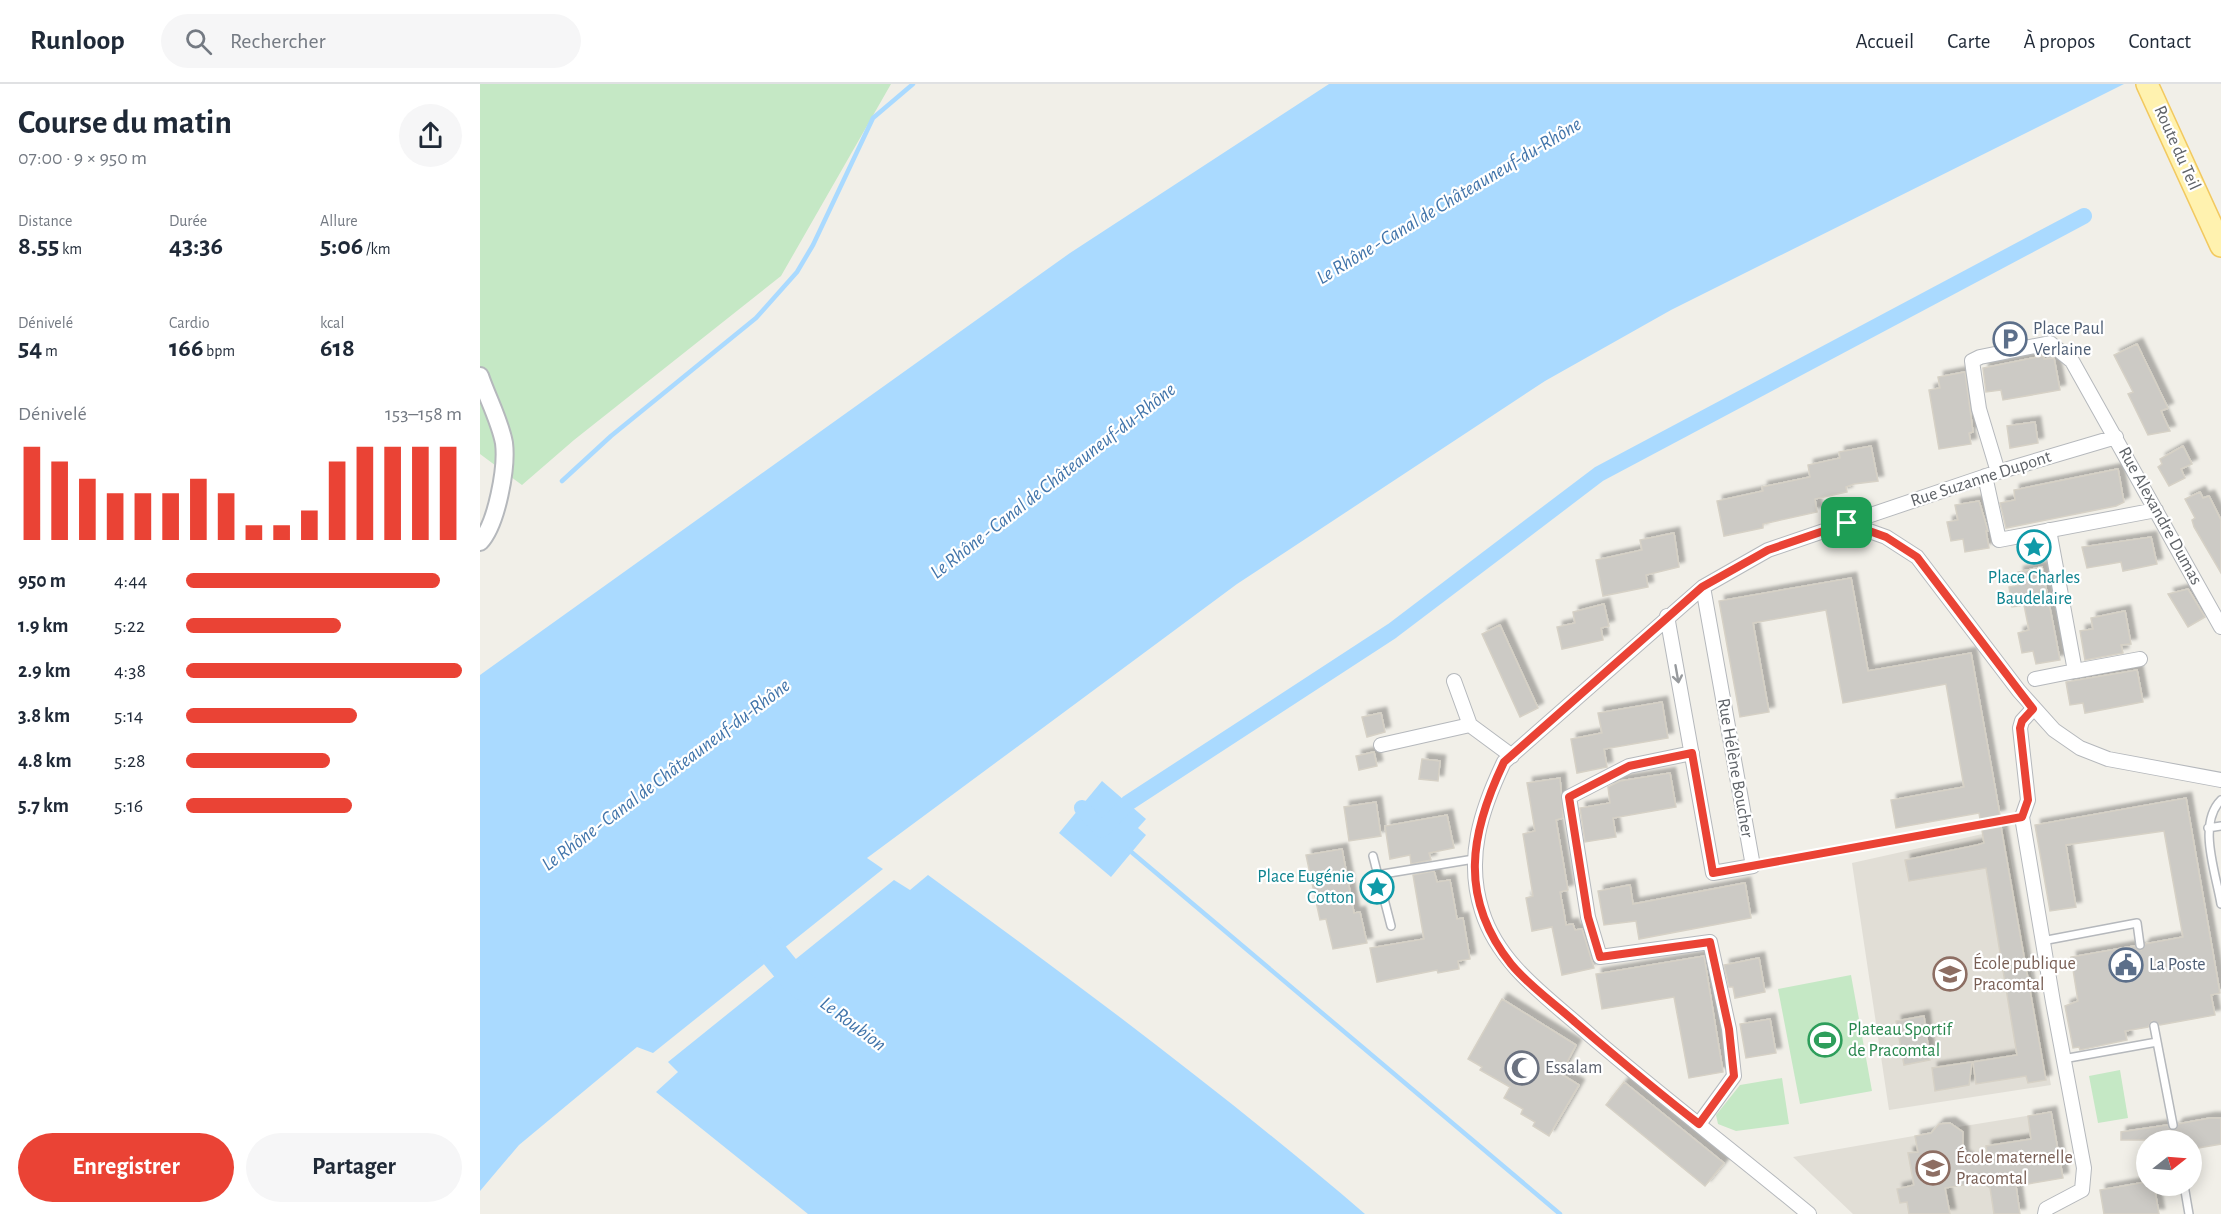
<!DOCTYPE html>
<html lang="fr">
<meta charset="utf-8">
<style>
body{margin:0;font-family:"Alegreya Sans",sans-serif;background:#f6f6f7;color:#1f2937;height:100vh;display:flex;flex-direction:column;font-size:22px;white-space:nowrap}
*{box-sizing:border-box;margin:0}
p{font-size:20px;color:#747a83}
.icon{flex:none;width:33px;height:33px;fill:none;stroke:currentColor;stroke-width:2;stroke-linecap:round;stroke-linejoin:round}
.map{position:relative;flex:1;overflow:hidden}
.drawer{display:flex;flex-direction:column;background:#fff;width:480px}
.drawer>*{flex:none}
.needle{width:39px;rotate:73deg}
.tools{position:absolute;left:1656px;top:1046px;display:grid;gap:12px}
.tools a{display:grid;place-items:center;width:66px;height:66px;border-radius:50%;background:#fff;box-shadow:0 3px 15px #0003;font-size:30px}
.pin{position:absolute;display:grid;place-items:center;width:51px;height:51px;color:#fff;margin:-26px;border-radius:12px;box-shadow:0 3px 9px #0006}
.round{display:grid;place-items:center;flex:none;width:63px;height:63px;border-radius:32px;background:#f6f6f7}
.headline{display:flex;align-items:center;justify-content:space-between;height:102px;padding:0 18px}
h1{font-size:33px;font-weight:600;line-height:45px}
.metrics{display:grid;grid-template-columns:repeat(3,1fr);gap:9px;height:102px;padding:6px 18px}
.metrics div{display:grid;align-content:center}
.metrics b{font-size:26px;font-weight:600}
.metrics small{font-size:16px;font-weight:400}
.metrics p{font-size:16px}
.chart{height:168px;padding:12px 18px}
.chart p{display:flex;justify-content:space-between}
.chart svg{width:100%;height:108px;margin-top:6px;stroke:#ea4335;stroke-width:6}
.cta{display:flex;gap:12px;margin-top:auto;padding:12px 18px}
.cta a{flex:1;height:69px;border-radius:36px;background:#ea4335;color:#fff;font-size:24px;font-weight:600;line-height:69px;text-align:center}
.cta a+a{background:#f6f6f7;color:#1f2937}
ul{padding:0 18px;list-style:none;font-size:20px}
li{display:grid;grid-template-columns:96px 72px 1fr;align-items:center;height:45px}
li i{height:15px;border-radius:8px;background:#ea4335}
header{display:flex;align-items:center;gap:36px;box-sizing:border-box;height:84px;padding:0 30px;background:#fff;border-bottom:2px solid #e0e1e3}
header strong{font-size:28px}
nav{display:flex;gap:33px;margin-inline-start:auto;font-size:21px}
.search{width:420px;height:54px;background:#f6f6f7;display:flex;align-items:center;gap:15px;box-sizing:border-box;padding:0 21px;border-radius:33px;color:#747a83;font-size:22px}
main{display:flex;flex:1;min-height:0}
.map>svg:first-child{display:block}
.education{fill:#e1ded6}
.green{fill:#c5e8c5}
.water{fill:#aadaff}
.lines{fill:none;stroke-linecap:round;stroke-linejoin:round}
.stream{stroke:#aadaff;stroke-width:4.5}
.canal{stroke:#aadaff;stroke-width:16}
.river{stroke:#aadaff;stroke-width:28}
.building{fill:#cccac5;stroke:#d6d1c6;stroke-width:1.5;filter:url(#shadow)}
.service-casing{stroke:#b5b8bc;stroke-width:10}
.minor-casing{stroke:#b5b8bc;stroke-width:16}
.tertiary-casing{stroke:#b5b8bc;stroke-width:20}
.primary-casing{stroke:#f2c960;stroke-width:24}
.service{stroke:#fff;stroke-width:7}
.minor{stroke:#fff;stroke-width:14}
.tertiary{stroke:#fff;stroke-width:16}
.primary{stroke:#fff2af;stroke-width:21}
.oneway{stroke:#979a9d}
.route-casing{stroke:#fff;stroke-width:12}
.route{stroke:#ea4335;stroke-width:8}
.labels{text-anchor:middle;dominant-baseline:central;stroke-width:4.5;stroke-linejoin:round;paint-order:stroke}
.street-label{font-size:18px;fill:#5f6368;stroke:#fff}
.service-label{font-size:18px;fill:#4e5e75;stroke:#fff;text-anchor:start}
.culture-label{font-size:18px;fill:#0d838f;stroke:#fff}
.education-label{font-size:18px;fill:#785e54;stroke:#fff;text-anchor:start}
.leisure-label{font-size:18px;fill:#27864d;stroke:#fff;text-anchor:start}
.worship-label{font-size:18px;fill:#5b616d;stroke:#fff;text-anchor:start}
.water-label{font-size:20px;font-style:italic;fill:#4174aa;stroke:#fff}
</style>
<header>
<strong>Runloop</strong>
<div class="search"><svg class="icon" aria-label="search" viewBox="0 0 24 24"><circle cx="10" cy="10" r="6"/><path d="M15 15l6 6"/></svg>Rechercher</div>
<nav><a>Accueil</a><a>Carte</a><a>À propos</a><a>Contact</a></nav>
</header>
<main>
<section class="drawer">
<div class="headline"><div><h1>Course du matin</h1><p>07:00 · 9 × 950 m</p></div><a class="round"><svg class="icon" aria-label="share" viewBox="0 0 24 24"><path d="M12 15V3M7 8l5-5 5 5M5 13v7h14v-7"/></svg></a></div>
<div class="metrics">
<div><p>Distance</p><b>8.55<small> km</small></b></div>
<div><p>Durée</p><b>43:36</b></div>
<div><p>Allure</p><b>5:06<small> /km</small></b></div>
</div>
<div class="metrics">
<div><p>Dénivelé</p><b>54<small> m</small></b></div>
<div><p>Cardio</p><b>166<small> bpm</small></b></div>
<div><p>kcal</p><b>618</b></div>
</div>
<div class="chart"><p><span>Dénivelé</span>153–158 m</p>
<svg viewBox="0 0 160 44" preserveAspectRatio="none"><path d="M5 44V6M15 44V12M25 44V19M35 44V25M45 44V25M55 44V25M65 44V19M75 44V25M85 44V38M95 44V38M105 44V32M115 44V12M125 44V6M135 44V6M145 44V6M155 44V6"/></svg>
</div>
<ul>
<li><b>950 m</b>4:44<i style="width:92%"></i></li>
<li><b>1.9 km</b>5:22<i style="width:56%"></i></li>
<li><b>2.9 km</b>4:38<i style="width:100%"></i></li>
<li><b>3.8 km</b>5:14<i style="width:62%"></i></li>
<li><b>4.8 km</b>5:28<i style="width:52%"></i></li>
<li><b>5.7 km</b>5:16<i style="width:60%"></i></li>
</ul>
<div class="cta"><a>Enregistrer</a><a>Partager</a></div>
</section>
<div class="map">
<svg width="1741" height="1130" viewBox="0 0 1741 1130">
<defs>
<filter id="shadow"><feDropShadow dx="5.5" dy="-5.5" stdDeviation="1.5" flood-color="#0004"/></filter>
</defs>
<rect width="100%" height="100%" fill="#f1efe8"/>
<path class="education" d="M 1525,745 L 1571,1001 L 1409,1026 L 1372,779 Z
M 1571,1028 L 1583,1094 L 1536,1102 L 1540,1130 L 1373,1130 L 1313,1073 L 1451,1049 L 1463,1039 L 1471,1039 L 1478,1043 Z"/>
<path class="green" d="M 0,0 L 411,0 L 301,192 L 94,356 L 42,401 L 0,370 Z
M 1371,891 L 1392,1007 L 1320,1020 L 1298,905 Z
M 1640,986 L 1648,1034 L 1618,1039 L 1609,992 Z
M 1302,994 L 1309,1040 L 1256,1047 L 1238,1040 L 1236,1031 L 1260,1001 Z"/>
<path class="water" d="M 849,0 L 1644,0 L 1191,226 L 1065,297 L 757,500 L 387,774 L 403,785 L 173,969 L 157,963 L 39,1061 L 0,1107 L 0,591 L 590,169 Z
M 622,697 L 666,735 L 658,744 L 666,751 L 631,793 L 579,749 Z
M 448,791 C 598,900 745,1010 885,1130 L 328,1130 L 176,1008 L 198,988 L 188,978 L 414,796 L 430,806 Z"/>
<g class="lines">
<path class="stream" d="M 82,397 L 131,352 L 276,234 L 317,188 L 333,161 L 393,34 L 433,0
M 649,766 L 1080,1130"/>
<path class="canal" d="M 602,724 L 622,746 L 648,719 L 912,547 L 1119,390 L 1604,132"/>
<path class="river" d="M 271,842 L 315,896 L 332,909"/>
</g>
<path class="building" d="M 1657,260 L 1688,324 L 1681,327 L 1690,347 L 1668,351 L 1648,310 L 1653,308 L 1634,271 Z
M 1563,272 L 1564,275 L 1574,274 L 1580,306 L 1523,316 L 1521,306 L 1506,308 L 1503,284 Z
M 1485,288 L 1493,348 L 1489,349 L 1491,360 L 1459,365 L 1449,306 L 1460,304 L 1458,293 Z
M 1555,338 L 1558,359 L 1530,364 L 1527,342 Z
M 1391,362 L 1398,397 L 1374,400 L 1366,403 L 1367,408 L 1335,415 L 1337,428 L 1283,440 L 1283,444 L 1244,452 L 1237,417 L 1283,407 L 1282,403 L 1330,393 L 1328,381 L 1360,374 L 1359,368 Z
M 1703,362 L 1712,380 L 1701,385 L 1705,394 L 1689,402 L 1678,383 L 1682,380 L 1680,375 Z
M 1638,385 L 1644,418 L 1636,422 L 1526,444 L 1520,419 L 1535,416 L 1534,406 Z
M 1720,408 L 1723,414 L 1729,412 L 1741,436 L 1741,489 L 1714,443 L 1712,436 L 1715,434 L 1705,415 Z
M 1499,417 L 1508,447 L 1506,447 L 1509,464 L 1485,468 L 1483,455 L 1471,457 L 1467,438 L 1478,436 L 1475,421 Z
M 1194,449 L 1199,483 L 1166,491 L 1168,503 L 1123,512 L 1116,476 L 1162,466 L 1160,456 Z
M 1671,453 L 1677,480 L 1643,487 L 1641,478 L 1607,484 L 1602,463 Z
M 1562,483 L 1580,576 L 1556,580 L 1553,567 L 1542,569 L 1538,549 L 1549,546 L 1544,521 L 1532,523 L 1529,503 L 1540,501 L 1538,488 Z
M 1371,494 L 1388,587 L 1491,569 L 1520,731 L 1500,735 L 1499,729 L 1416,744 L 1411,716 L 1484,703 L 1466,600 L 1363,619 L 1346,526 L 1273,539 L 1289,628 L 1260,633 L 1239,517 Z
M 1708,505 L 1725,533 L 1708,543 L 1688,510 Z
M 1124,520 L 1129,542 L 1121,544 L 1123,556 L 1082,565 L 1077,543 L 1095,539 L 1093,528 Z
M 1645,527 L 1651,560 L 1641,561 L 1643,569 L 1605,576 L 1600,547 L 1613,545 L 1611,534 Z
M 1020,541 L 1058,624 L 1040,633 L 1002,550 Z
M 1657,586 L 1663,618 L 1605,629 L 1603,619 L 1590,621 L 1586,598 Z
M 1182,618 L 1188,654 L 1124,665 L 1127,683 L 1097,689 L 1091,655 L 1122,649 L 1118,629 Z
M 901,629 L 905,648 L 887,653 L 882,633 Z
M 894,668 L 897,682 L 879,686 L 876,672 Z
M 942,675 L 960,677 L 958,697 L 939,695 Z
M 1190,689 L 1196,723 L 1133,734 L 1136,753 L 1105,758 L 1100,724 L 1130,719 L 1128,703 L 1140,697 Z
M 1080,694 L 1083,734 L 1076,736 L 1088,806 L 1080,808 L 1084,829 L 1086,841 L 1093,840 L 1095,846 L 1102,845 L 1114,884 L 1082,891 L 1072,843 L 1052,847 L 1046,814 L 1053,812 L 1043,750 L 1055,747 L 1047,699 Z
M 1706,714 L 1740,909 L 1731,911 L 1735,931 L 1680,941 L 1672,937 L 1668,943 L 1645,947 L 1647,956 L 1600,966 L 1599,963 L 1593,964 L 1585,922 L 1598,917 L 1591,873 L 1654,862 L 1661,866 L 1665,860 L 1703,853 L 1684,747 L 1586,761 L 1596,823 L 1570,827 L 1555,741 Z
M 896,718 L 901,752 L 869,757 L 864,723 Z
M 967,731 L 974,764 L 949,769 L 951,776 L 931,780 L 930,771 L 910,775 L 905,742 Z
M 1521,743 L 1566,996 L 1548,999 L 1546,992 L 1496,1000 L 1493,978 L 1537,971 L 1506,784 L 1429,797 L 1425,776 L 1497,761 L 1504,759 L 1502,746 Z
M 862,765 L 874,829 L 880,828 L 887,859 L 853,865 L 846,835 L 840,836 L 826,771 Z
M 954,787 L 957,798 L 970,796 L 977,835 L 983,834 L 990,875 L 978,877 L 979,885 L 958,889 L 957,886 L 897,898 L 890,864 L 944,855 L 933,791 Z
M 1265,799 L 1271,834 L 1159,855 L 1156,837 L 1124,841 L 1118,807 L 1150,801 L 1153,820 Z
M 1224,872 L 1243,988 L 1209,994 L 1194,913 L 1122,925 L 1116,890 Z
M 1279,874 L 1285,908 L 1255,914 L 1253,903 L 1249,903 L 1244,881 Z
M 1022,915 L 1096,961 L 1081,990 L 1099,1001 L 1069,1052 L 1053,1042 L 1055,1038 L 1041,1030 L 1043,1025 L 1024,1014 L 1030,1003 L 1000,986 L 1002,983 L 988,975 Z
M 1444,932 L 1450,976 L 1424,981 L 1416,937 Z
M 1290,935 L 1296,969 L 1266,974 L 1260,940 Z
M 1492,978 L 1489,1001 L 1455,1007 L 1452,984 Z
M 1144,998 L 1244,1079 L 1225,1102 L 1126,1021 Z
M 1571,1028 L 1583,1094 L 1536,1102 L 1540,1130 L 1514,1130 L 1510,1104 L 1501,1098 L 1465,1104 L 1470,1130 L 1429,1130 L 1427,1118 L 1420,1119 L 1417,1105 L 1434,1101 L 1428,1069 L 1438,1068 L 1435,1052 L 1451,1049 L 1459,1040 L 1470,1039 L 1483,1048 L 1483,1071 L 1489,1076 L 1508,1076 L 1506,1062 L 1551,1055 L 1548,1032 Z
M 1730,1034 L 1741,1034 L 1741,1060 L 1712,1065 L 1712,1056 L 1641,1056 L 1641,1048 L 1687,1041 L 1693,1047 L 1698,1040 Z
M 1666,1098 L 1666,1101 L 1674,1101 L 1679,1130 L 1624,1130 L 1620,1106 Z"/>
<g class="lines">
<g class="service-casing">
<path id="service" d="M 1741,716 C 1717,740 1736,789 1741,820
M 1728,744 L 1741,742
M 893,772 L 911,842
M 1273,782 L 1542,733
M 897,791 L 994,775
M 1562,857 L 1657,839 L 1660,861
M 1674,942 L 1693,1041
M 1583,975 L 1677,958
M 1704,1101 L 1709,1130"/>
</g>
<g class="minor-casing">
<path id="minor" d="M 1518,388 L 1499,325 L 1492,277 L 1500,273 L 1570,259 L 1592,277 L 1741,543
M 1505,392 L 1519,456 L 1676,426
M 1367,439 L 1518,388 L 1636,353
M 1569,446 L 1595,587 L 1660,575
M 1187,532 L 1233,789 L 1273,782 L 1223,503
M 1555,595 L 1595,587
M 974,597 L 990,641 L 1032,672
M 1553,625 L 1542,637 L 1540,644 L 1548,716 L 1542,733 L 1573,918 L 1604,1084 L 1602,1106 L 1566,1125 L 1565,1130
M 901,661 L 990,641
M 1212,669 L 1149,682 L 1089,713 L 1108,833 L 1120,873 L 1230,858 L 1249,945 L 1254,992 L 1219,1040
M 1329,1130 C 1257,1070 1182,1013 1111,952 C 1070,915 1019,882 1002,827 C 985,774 1001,726 1024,678 L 1223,503 L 1288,466 L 1367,439 L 1406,453 L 1437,473 L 1539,607 L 1574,646 L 1600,664 L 1628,675 L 1741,696"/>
</g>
<g class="tertiary-casing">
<path id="tertiary" d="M 0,292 C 7,313 20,337 24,359 C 27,383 17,440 0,458"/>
</g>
<g class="primary-casing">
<path id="primary" d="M 1667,0 L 1741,162"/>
</g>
<use href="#service" class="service"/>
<use href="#minor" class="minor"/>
<use href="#tertiary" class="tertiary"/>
<use href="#primary" class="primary"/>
</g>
<defs><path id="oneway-shaft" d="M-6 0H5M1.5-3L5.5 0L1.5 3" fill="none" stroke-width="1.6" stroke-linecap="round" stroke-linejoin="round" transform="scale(1.5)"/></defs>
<use class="oneway" href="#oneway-shaft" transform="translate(1197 590) rotate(80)"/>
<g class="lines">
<g class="route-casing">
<path id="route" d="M 1367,439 L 1406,453 L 1437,473 L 1553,625 L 1542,637 L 1540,644 L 1548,716 L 1542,733 L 1233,789 L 1212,669 L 1149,682 L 1089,713 L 1108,833 L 1120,873 L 1230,858 L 1249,945 L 1254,992 L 1219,1040 C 1176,1007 1136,973 1095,938 C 1074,919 1049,902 1031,880 C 978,813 990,749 1024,678 L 1222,503 L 1288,466 Z"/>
</g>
<use href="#route" class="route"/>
</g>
<defs>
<g id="parking-ring" transform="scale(1.725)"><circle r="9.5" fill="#fff" stroke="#5c6f8a" stroke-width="1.5"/><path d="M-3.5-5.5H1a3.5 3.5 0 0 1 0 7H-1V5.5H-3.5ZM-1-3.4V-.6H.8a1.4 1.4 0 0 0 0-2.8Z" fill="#5c6f8a"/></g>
<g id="sight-ring" transform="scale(1.725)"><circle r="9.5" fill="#fff" stroke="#0f9aa8" stroke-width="1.5"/><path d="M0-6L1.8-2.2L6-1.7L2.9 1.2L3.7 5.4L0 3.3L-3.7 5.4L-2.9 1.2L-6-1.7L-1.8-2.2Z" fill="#0f9aa8"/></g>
<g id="civic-ring" transform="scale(1.725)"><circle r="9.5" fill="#fff" stroke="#5c6f8a" stroke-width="1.5"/><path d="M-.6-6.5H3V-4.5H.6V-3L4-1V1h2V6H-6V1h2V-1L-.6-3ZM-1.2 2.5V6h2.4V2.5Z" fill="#5c6f8a"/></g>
<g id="school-ring" transform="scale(1.725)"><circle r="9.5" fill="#fff" stroke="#8d6e63" stroke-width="1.5"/><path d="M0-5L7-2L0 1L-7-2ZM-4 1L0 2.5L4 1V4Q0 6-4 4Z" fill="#8d6e63"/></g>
<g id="stadium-ring" transform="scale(1.725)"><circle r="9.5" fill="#fff" stroke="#2e9e5b" stroke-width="1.5"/><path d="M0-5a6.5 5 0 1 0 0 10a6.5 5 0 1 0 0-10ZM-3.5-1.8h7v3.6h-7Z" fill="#2e9e5b"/></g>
<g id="mosque-ring" transform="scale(1.725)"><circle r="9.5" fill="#fff" stroke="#6b7280" stroke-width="1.5"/><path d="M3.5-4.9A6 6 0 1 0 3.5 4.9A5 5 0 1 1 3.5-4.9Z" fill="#6b7280"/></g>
</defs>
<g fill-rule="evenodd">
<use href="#parking-ring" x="1530" y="255"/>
<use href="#sight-ring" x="1554" y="463"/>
<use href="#sight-ring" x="897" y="803"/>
<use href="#civic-ring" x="1646" y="881"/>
<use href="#school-ring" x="1470" y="890"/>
<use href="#stadium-ring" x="1345" y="956"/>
<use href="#mosque-ring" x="1042" y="984"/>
<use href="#school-ring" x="1453" y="1084"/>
</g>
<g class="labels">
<g class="street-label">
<text transform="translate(1697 64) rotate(66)">Route du Teil</text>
<text transform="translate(1501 395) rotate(-18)">Rue Suzanne Dupont</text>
<text transform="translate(1680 432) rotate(61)">Rue Alexandre Dumas</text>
<text transform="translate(1255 684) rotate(80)">Rue Hélène Boucher</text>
</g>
<g class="service-label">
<text x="1553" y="245">Place Paul<tspan x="1553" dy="21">Verlaine</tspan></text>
<text x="1669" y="881">La Poste</text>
</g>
<g class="culture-label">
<text x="1554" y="494">Place Charles<tspan x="1554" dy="21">Baudelaire</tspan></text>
<text x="874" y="793" text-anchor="end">Place Eugénie<tspan x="874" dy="21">Cotton</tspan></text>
</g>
<g class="education-label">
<text x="1493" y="880">École publique<tspan x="1493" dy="21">Pracomtal</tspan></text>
<text x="1476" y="1074">École maternelle<tspan x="1476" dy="21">Pracomtal</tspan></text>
</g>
<g class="leisure-label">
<text x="1368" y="946">Plateau Sportif<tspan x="1368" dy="21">de Pracomtal</tspan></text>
</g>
<g class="worship-label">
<text x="1065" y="984">Essalam</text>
</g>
<g class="water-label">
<text transform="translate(969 117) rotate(-31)">Le Rhône - Canal de Châteauneuf-du-Rhône</text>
<text transform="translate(573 397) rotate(-38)">Le Rhône - Canal de Châteauneuf-du-Rhône</text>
<text transform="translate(186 691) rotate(-37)">Le Rhône - Canal de Châteauneuf-du-Rhône</text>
<text transform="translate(373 940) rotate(37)">Le Roubion</text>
</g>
</g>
</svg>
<div class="tools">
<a><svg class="needle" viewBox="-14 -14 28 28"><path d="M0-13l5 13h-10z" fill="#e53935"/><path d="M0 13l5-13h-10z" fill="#747a83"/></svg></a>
</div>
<div class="pin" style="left:1367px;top:439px;background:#1e9e55"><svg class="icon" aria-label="arrive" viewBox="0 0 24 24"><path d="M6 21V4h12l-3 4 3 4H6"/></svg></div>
</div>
</main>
